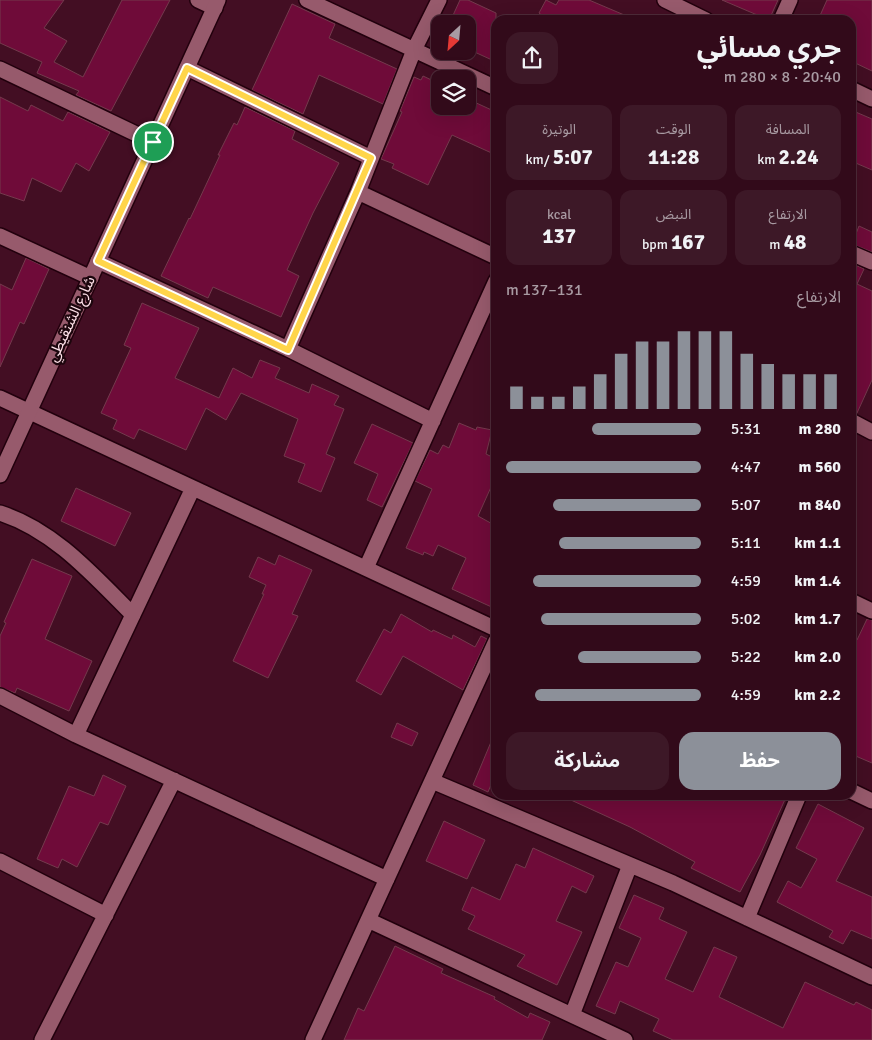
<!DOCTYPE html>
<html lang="ar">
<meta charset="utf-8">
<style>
body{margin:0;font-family:Signika,"Noto Sans Arabic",sans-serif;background:#3d1827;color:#f1f3f6;direction:rtl;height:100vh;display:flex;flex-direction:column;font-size:19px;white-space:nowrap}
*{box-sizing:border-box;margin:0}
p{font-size:16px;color:#a89aa2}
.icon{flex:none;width:28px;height:28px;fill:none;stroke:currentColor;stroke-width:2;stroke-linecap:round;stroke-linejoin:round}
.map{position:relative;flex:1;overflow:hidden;direction:ltr}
.details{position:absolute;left:491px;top:15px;width:365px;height:785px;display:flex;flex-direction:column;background:#320a1a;border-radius:15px;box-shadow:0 5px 20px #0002,0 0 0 1px #4d2b39;direction:rtl}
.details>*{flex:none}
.needle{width:32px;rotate:206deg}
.buttons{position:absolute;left:431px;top:15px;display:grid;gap:10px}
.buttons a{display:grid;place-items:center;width:45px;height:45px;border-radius:10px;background:#320a1a;box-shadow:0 5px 20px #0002,0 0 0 1px #4d2b39;font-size:25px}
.pin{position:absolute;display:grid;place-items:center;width:42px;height:42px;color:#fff;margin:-21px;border:2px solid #fff;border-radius:50%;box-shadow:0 1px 5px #0007}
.round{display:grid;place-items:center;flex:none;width:52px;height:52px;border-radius:15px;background:#3d1827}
.headline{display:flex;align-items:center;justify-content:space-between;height:85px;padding:0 15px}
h1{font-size:28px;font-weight:700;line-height:38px}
.stats{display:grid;grid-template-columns:repeat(3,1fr);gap:8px;height:85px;padding:5px 15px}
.stats div{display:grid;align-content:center;border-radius:12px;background:#3d1827;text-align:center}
.stats b{font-size:21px;font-weight:700}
.stats small{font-size:14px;font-weight:400}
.stats p{font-size:14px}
.chart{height:140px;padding:10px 15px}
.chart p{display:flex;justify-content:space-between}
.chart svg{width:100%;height:90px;margin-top:5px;stroke:#8c9099;stroke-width:6}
.button{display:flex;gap:10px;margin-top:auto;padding:10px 15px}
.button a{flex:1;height:58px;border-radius:15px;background:#8c9099;color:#fff;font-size:20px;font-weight:700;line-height:58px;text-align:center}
.button a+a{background:#3d1827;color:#f1f3f6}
ul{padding:0 15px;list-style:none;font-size:16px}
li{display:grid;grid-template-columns:80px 60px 1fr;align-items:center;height:38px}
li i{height:12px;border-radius:6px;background:#8c9099}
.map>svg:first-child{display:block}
.building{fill:#6f0b39;stroke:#743a4d}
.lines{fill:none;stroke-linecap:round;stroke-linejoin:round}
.street-casing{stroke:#22000d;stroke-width:18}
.secondary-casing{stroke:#22000d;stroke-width:18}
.street{stroke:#975a6c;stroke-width:15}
.secondary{stroke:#975a6c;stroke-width:15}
.route-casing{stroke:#fff;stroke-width:10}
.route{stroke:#ffd54a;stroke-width:6}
.labels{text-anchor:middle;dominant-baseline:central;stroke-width:4.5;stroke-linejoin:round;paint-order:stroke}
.street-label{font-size:15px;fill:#fee1e9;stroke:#1c060d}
</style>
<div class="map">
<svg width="872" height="1040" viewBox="0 0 872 1040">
<rect width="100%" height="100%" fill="#430e23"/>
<path class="building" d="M 0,0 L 64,0 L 44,28 L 67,41 L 54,62 L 83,77 L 122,0 L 170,0 L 111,111 L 76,95 L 79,91 L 37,73 L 42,62 L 0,43 Z
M 460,0 L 468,0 L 496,13 L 496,52 L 492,60 L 468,49 L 468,24 L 449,24 Z
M 546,0 L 556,5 L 559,0 L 589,0 L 636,20 L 548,20 L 539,13 Z
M 722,0 L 778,0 L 769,20 Z
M 827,0 L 872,0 L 872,71 L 851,61 L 851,20 L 818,20 Z
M 292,4 L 335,24 L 329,38 L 397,69 L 383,104 L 319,75 L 303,114 L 252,90 Z
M 423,76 L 440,84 L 440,106 L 468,106 L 468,97 L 473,99 L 472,101 L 496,112 L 496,155 L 452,135 L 428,185 L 392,168 L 394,164 L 381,159 L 402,112 L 400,111 L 414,77 L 421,80 Z
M 0,97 L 28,111 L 31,105 L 63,121 L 68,112 L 110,132 L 89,171 L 76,163 L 61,192 L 32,178 L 24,201 L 0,193 Z
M 245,107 L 295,131 L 292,139 L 339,163 L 313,213 L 287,270 L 299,276 L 281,317 L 213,287 L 208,298 L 161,276 L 189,218 L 190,219 L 220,155 L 218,155 L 234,123 L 237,125 Z
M 851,110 L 872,119 L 872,170 L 851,161 Z
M 859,226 L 872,232 L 872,252 L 852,244 Z
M 26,258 L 49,269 L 24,324 L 20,322 L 0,367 L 0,284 L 12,290 Z
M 851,263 L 864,269 L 857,284 L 872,291 L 872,380 L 857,413 L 851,412 Z
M 142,303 L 199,328 L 175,378 L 219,398 L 233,368 L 252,378 L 260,360 L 280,368 L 275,378 L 309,393 L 312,384 L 339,396 L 334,405 L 344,409 L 326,454 L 335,458 L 321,492 L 298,482 L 305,464 L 284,456 L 298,419 L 241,393 L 226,420 L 206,408 L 186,450 L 139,429 L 134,439 L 113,429 L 117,420 L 101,413 L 131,348 L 124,345 Z
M 459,423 L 476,430 L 477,427 L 492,430 L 486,454 L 496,459 L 496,476 L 478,516 L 496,526 L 496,609 L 452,589 L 466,558 L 438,545 L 433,556 L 424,552 L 423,555 L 406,548 L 432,489 L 415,481 L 430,450 L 438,454 L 443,445 L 449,448 Z
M 372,424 L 413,443 L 382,507 L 367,500 L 378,474 L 354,463 Z
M 76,488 L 131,513 L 115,546 L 61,521 Z
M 279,555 L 312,570 L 292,614 L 298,616 L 268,678 L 233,661 L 264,594 L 262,594 L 266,585 L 249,577 L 258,557 L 275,565 Z
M 32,559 L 72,576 L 45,639 L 92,661 L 69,711 L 17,688 L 15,693 L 0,687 L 0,636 L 6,623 L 4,622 Z
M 401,614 L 432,632 L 433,630 L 452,639 L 453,635 L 475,647 L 481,636 L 487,639 L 463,690 L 403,656 L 381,695 L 356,681 L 384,629 L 391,633 Z
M 867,619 L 872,620 L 872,763 L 851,754 L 851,637 L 857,640 Z
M 397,723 L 418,733 L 412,746 L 391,737 Z
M 496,730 L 496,773 L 488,792 L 473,785 Z
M 103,775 L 126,786 L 108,825 L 100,822 L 77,867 L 62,859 L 58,868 L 37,859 L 69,786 L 94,796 Z
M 560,795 L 787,795 L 760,855 L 740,892 L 691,868 L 695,862 L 630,827 Z
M 818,804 L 864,828 L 836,881 L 872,897 L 872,939 L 851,930 L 843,944 L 829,937 L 833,931 L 777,902 L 788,881 L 801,888 L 817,859 L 796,848 Z
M 444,821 L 485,840 L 467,879 L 426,861 Z
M 533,848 L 594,876 L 586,893 L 572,886 L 556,921 L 582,932 L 557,985 L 517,966 L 525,955 L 468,929 L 475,916 L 462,910 L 472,887 L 500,900 L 516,864 L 525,868 Z
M 634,895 L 664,908 L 659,919 L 687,932 L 665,979 L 693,992 L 714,947 L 737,957 L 719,997 L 783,1028 L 805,982 L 854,1005 L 856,1002 L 872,1010 L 872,1040 L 673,1040 L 653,1031 L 659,1019 L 620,1001 L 615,1014 L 596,1006 L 616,962 L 628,967 L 641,938 L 619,928 Z
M 395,946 L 443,969 L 441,973 L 495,997 L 494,999 L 528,1018 L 530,1013 L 550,1022 L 542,1040 L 344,1040 L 358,1008 L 364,1011 Z"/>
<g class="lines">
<g class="street-casing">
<path id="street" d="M 198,0 L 215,8
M 307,0 L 496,88
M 665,0 L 706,20
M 781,20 L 790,0
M 187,68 L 371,158
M 0,69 L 153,142
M 851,89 L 872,99
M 358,192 L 496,257
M 0,236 L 91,278
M 851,253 L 872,262
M 98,261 L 288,349 L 433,421
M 288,349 L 358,192 L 414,50 L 439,0
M 0,398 L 496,629
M 851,421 L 872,432
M 0,513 C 54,530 94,576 133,615
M 366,568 L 496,281
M 851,601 L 872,611
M 0,696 L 76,735 L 387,879
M 76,735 L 193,488
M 432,781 L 673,883 L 872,977
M 851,791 L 872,801
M 0,861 L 106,915
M 747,918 L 799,795
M 368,920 L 625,1040
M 572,1015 L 630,865
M 42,1040 L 174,780
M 313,1040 L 496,641"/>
</g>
<g class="secondary-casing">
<path id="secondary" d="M 0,475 L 218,0"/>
</g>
<use href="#street" class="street"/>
<use href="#secondary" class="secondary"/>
</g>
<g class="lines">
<g class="route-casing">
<path id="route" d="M 187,68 L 371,158 L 288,350 L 98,261 Z"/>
</g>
<use href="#route" class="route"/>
</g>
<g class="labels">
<g class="street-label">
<text transform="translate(71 319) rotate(-65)">شارع الشنقيطي</text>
</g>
</g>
</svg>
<div class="buttons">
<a><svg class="needle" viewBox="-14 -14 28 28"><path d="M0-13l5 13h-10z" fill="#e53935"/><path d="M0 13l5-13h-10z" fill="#a89aa2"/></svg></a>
<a><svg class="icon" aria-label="layers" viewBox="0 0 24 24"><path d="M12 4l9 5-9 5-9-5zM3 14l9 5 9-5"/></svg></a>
</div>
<div class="pin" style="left:153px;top:142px;background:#1e9e55"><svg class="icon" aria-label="arrive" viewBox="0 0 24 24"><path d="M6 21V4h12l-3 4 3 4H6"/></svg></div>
<section class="details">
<div class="headline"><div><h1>جري مسائي</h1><p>20:40 · 8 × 280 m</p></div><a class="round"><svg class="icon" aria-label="share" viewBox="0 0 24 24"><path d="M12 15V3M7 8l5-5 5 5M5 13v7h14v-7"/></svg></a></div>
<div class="stats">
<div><p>المسافة</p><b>2.24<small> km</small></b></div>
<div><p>الوقت</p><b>11:28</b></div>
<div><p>الوتيرة</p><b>5:07<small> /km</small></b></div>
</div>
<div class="stats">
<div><p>الارتفاع</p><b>48<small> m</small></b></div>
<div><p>النبض</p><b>167<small> bpm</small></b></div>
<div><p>kcal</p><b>137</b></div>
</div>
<div class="chart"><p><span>الارتفاع</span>131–137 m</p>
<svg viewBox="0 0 160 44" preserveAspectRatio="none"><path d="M5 44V33M15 44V38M25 44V38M35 44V33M45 44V27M55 44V17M65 44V11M75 44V11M85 44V6M95 44V6M105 44V6M115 44V17M125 44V22M135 44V27M145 44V27M155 44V27"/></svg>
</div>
<ul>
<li><b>280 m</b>5:31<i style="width:56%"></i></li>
<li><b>560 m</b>4:47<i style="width:100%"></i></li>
<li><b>840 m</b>5:07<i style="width:76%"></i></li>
<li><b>1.1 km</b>5:11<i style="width:73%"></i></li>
<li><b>1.4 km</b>4:59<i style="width:86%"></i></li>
<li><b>1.7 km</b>5:02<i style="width:82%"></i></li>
<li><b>2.0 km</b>5:22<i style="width:63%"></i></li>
<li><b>2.2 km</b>4:59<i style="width:85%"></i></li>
</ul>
<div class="button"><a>حفظ</a><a>مشاركة</a></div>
</section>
</div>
